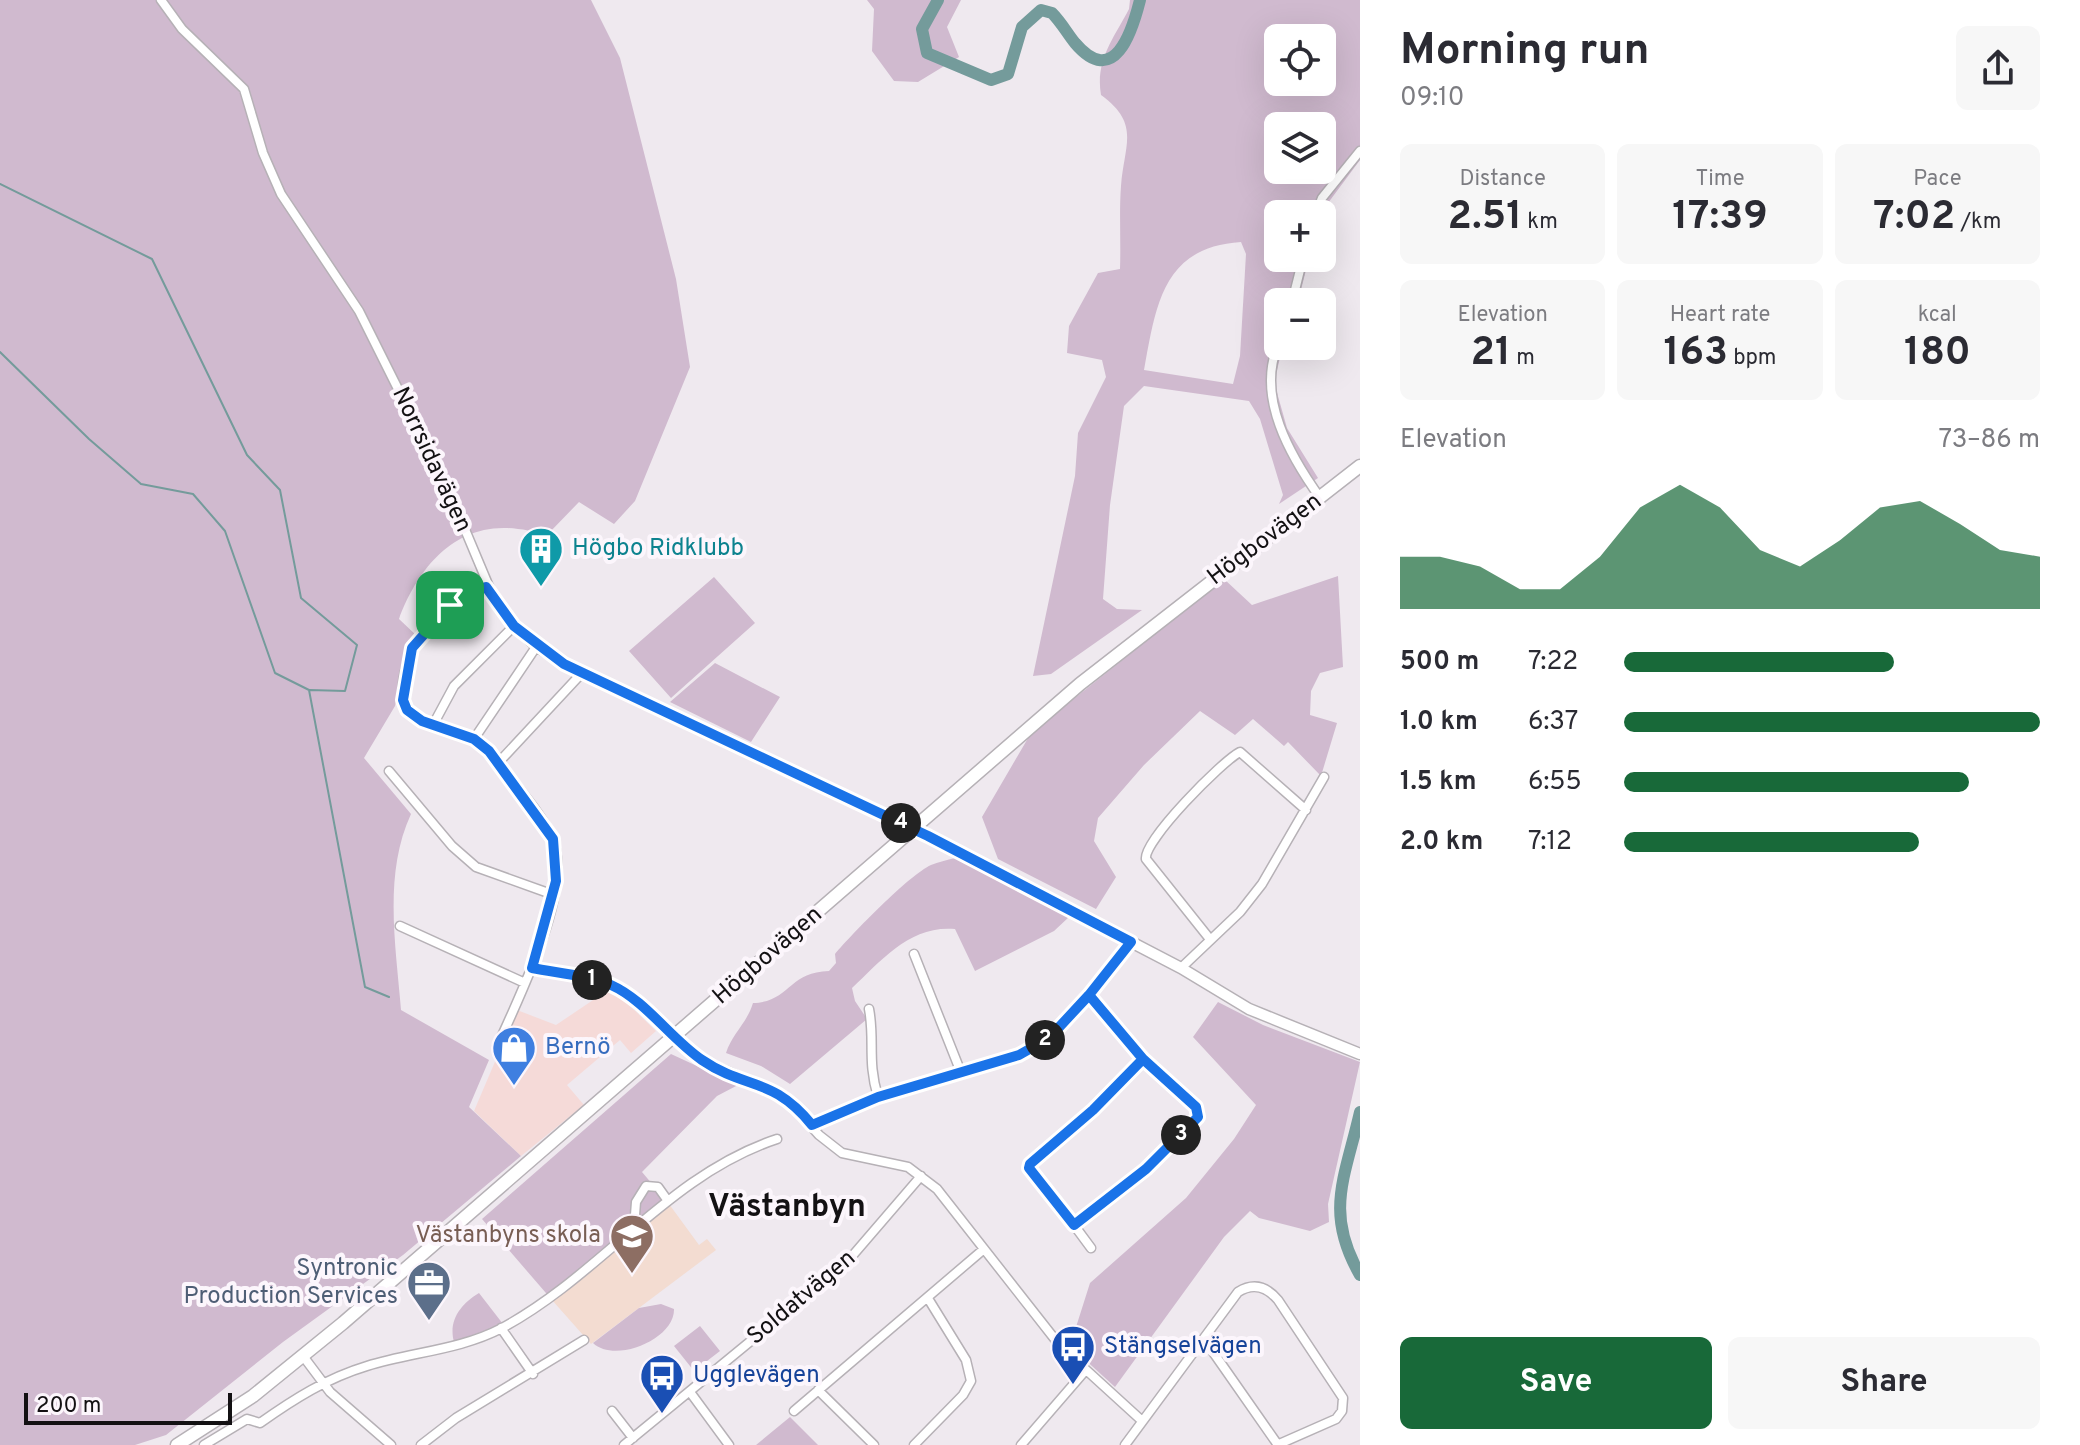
<!DOCTYPE html>
<meta charset="utf-8">
<style>
body{margin:0;font-family:Overpass,sans-serif;background:#f7f7f7;color:#2b2b33;height:100vh;display:flex;flex-direction:column;font-size:30px;white-space:nowrap}
*{box-sizing:border-box;margin:0}
p{font-size:26px;color:#7c7c81}
.icon{flex:none;width:44px;height:44px;fill:none;stroke:currentColor;stroke-width:2;stroke-linecap:round;stroke-linejoin:round}
.map{position:relative;flex:1;overflow:hidden}
.side{display:flex;flex-direction:column;background:#fff;width:720px}
.side>*{flex:none}
.controls{position:absolute;left:1264px;top:24px;display:grid;gap:16px}
.controls a{display:grid;place-items:center;width:72px;height:72px;border-radius:12px;background:#fff;box-shadow:0 8px 32px #0002;font-size:40px}
.scale{position:absolute;left:24px;bottom:20px;width:208px;box-sizing:border-box;padding-left:8px;border:4px solid #131113;border-top:0;font-size:22px;line-height:28px;white-space:nowrap;color:#131113;-webkit-text-stroke:6px #fcf6fc;paint-order:stroke}
.pin{position:absolute;display:grid;place-items:center;width:68px;height:68px;color:#fff;margin:-34px;border-radius:16px;box-shadow:0 4px 12px #0006}
.km{position:absolute;width:40px;height:40px;margin:-20px;border-radius:50%;background:#222;color:#fff;font-size:22px;line-height:40px;text-align:center}
.round{display:grid;place-items:center;flex:none;width:84px;height:84px;border-radius:12px;background:#f7f7f7}
.overview{display:flex;align-items:center;justify-content:space-between;height:136px;padding:0 40px}
h1{font-size:44px;font-weight:700;line-height:60px}
.figures{display:grid;grid-template-columns:repeat(3,1fr);gap:12px;height:136px;padding:8px 40px}
.figures div{display:grid;align-content:center;border-radius:12px;background:#f7f7f7;text-align:center}
.figures b{font-size:40px;font-weight:700}
.figures small{font-size:22px;font-weight:400}
.figures p{font-size:22px}
.chart{height:224px;padding:16px 40px}
.chart p{display:flex;justify-content:space-between}
.chart svg{width:100%;height:144px;margin-top:8px;fill:#186939;opacity:.7}
.cta{display:flex;gap:16px;margin-top:auto;padding:16px 40px}
.cta a{flex:1;height:92px;border-radius:12px;background:#186939;color:#fff;font-size:32px;font-weight:700;line-height:92px;text-align:center}
.cta a+a{background:#f7f7f7;color:#2b2b33}
ul{padding:0 40px;list-style:none;font-size:26px}
li{display:grid;grid-template-columns:128px 96px 1fr;align-items:center;height:60px}
li i{height:20px;border-radius:10px;background:#186939}
main{display:flex;flex:1;min-height:0}
.map>svg:first-child{display:block}
.commercial{fill:#f5dad8}
.education{fill:#f3dcd1}
.green{fill:#d0bacf;fill-rule:evenodd}
.lines{fill:none;stroke-linecap:round;stroke-linejoin:round}
.stream{stroke:#749b9b;stroke-width:2}
.river{stroke:#749b9b;stroke-width:12}
.minor-casing{stroke:#b6b1b6;stroke-width:11}
.tertiary-casing{stroke:#b6b1b6;stroke-width:13}
.secondary-casing{stroke:#b6b1b6;stroke-width:15}
.minor{stroke:#fff;stroke-width:8}
.tertiary{stroke:#fff;stroke-width:10}
.secondary{stroke:#fff;stroke-width:12}
.route-casing{stroke:#fff;stroke-width:16}
.route{stroke:#1a73e8;stroke-width:10}
.labels{text-anchor:middle;dominant-baseline:central;stroke-width:8;stroke-linejoin:round;paint-order:stroke}
.street-label{font-size:24px;fill:#131113;stroke:#fcf6fc}
.culture-label{font-size:24px;fill:#0d838f;stroke:#fcf6fc;text-anchor:start}
.shop-label{font-size:24px;fill:#366cbe;stroke:#fcf6fc;text-anchor:start}
.education-label{font-size:24px;fill:#785e54;stroke:#fcf6fc;text-anchor:end}
.service-label{font-size:24px;fill:#4e5e75;stroke:#fcf6fc;text-anchor:end}
.transit-label{font-size:24px;fill:#164399;stroke:#fcf6fc;text-anchor:start}
.district-label{font-size:32px;font-weight:bold;fill:#131113;stroke:#fcf6fc}
</style>
<main>
<div class="map">
<svg width="1360" height="1445" viewBox="0 0 1360 1445">
<rect width="100%" height="100%" fill="#efe9ef"/>
<path class="commercial" d="M 608,990 L 623,999 L 656,1031 L 631,1053 L 620,1040 L 567,1085 L 584,1105 L 521,1156 L 474,1111 L 517,1010 L 556,1025 Z"/>
<path class="education" d="M 669,1204 L 699,1245 L 707,1239 L 716,1250 L 591,1344 L 552,1300 Z"/>
<path class="green" d="M 0,0 L 591,0 L 620,58 L 676,279 L 690,367 L 635,501 L 614,524 L 579,502 L 548,534 C 534,532 519,528 505,528 C 450,527 416,573 399,619 L 417,636 L 407,650 L 395,706 L 364,758 L 411,814 C 383,874 396,947 401,1010 L 489,1060 L 469,1107 L 521,1156 L 403,1255 L 283,1342 L 166,1435 L 135,1445 L 0,1445 Z
M 867,0 L 961,0 L 947,27 L 959,57 L 918,82 L 894,81 L 872,51 L 874,9 Z
M 1130,0 L 1360,0 L 1360,160 L 1328,203 L 1322,217 L 1322,214 L 1278,214 L 1278,258 L 1309,258 L 1298,302 L 1278,302 L 1278,346 L 1283,346 L 1274,382 L 1287,428 L 1318,478 L 1279,504 L 1283,495 L 1260,419 L 1249,401 L 1144,386 L 1124,406 L 1110,505 L 1103,599 L 1117,609 L 1142,610 L 1051,674 L 1033,676 L 1075,476 L 1078,433 L 1106,377 L 1102,360 L 1067,353 L 1069,326 L 1098,273 L 1120,269 C 1121,241 1119,213 1121,186 C 1124,145 1141,124 1101,95 C 1095,60 1114,38 1129,9 ZM 1278,38 L 1322,38 L 1322,82 L 1278,82 ZM 1278,126 L 1322,126 L 1322,170 L 1278,170 ZM 1241,242 L 1246,254 L 1240,356 L 1233,384 L 1144,370 C 1156,306 1162,247 1241,242 Z
M 1338,576 L 1343,667 L 1320,673 L 1311,691 L 1310,715 L 1337,723 L 1321,776 L 1288,742 L 1284,746 L 1253,719 L 1235,735 L 1200,711 L 1144,765 L 1098,818 L 1094,841 L 1116,877 L 1096,909 L 998,859 L 982,817 L 1031,733 L 1224,579 L 1252,605 Z
M 714,577 L 755,623 L 671,698 L 629,651 Z
M 715,663 L 780,697 L 751,742 L 670,702 Z
M 955,858 L 1069,917 L 1054,931 L 975,971 L 955,929 C 910,925 882,960 852,988 L 855,1001 L 867,1019 L 790,1084 L 761,1066 L 726,1053 C 732,1034 747,1023 753,1003 C 790,1002 788,972 829,971 L 836,963 L 835,954 C 852,934 909,875 931,865 C 938,862 947,860 955,858 Z
M 1218,1002 L 1263,1025 L 1360,1062 L 1328,1204 L 1329,1222 L 1310,1231 L 1259,1218 L 1250,1211 L 1224,1237 L 1115,1387 L 1070,1346 L 1090,1283 L 1186,1198 L 1234,1139 L 1256,1105 L 1193,1037 Z
M 671,1054 L 738,1085 L 717,1096 L 642,1172 L 669,1204 L 552,1300 L 482,1219 Z
M 479,1293 L 503,1324 L 454,1342 C 448,1320 461,1304 479,1293 Z
M 661,1304 L 674,1309 C 675,1339 615,1364 593,1343 L 639,1308 Z
M 700,1326 L 720,1351 L 694,1371 L 674,1346 Z
M 790,1417 L 818,1445 L 756,1445 Z"/>
<g class="lines">
<path class="stream" d="M 0,184 L 152,259 L 247,455 L 280,490 L 301,598 L 357,645 L 345,691 L 310,690
M 0,352 L 89,439 L 141,484 L 193,494 L 225,531 L 275,673 L 309,690 L 365,987 L 389,997"/>
<path class="river" d="M 938,0 L 922,29 L 927,53 L 991,80 L 1008,74 L 1022,27 L 1041,10 L 1052,13 C 1061,22 1067,33 1075,43 C 1114,89 1132,32 1140,0
M 1360,1112 C 1345,1178 1324,1212 1360,1275"/>
<g class="minor-casing">
<path id="minor" d="M 161,0 L 182,29 L 244,89 L 263,153 L 281,194 L 359,311 L 448,489 L 495,601 L 514,626 L 536,647 L 584,675 L 914,829
M 1316,214 L 1322,198 L 1360,151
M 1292,302 L 1303,258
M 1278,345 C 1256,397 1290,456 1321,499
M 433,725 L 412,714 L 404,704 C 394,657 440,596 486,587
M 474,739 L 536,647
M 499,762 L 474,739 L 433,725 L 454,686 L 514,626
M 389,771 L 452,846 L 476,867 L 554,895
M 400,926 L 525,983
M 1209,938 L 1146,859 C 1143,841 1222,761 1240,752 L 1306,810
M 914,954 L 960,1070
M 532,968 L 597,981 L 620,990 L 704,1061 L 784,1096 L 819,1135 L 842,1153 L 908,1167 L 937,1189 L 1061,1347 L 1140,1419
M 1181,968 L 1240,912 L 1262,884 L 1324,777
M 1089,995 L 1143,1059 L 1199,1113 L 1146,1169 L 1074,1225 L 1029,1168 L 1030,1164 L 1093,1110 L 1143,1059
M 869,1009 C 875,1040 867,1061 878,1097
M 497,1047 C 518,998 575,889 552,837 C 540,811 515,786 499,762 L 581,674
M 812,1125 L 878,1097 L 1019,1055 L 1044,1041 L 1089,995 L 1131,942
M 1074,1225 L 1091,1248
M 634,1228 L 636,1202 L 646,1186 L 658,1187 L 668,1201
M 501,1328 L 533,1374
M 1201,1341 L 1213,1352 L 1278,1445
M 303,1356 L 330,1392 L 391,1445
M 818,1390 L 874,1445
M 690,1392 L 729,1445
M 612,1411 L 633,1438
M 794,1411 L 984,1249
M 204,1445 L 247,1419 L 260,1423 C 294,1399 327,1378 367,1366 C 412,1352 460,1350 502,1328 C 601,1275 668,1175 777,1139
M 421,1445 L 456,1418 L 584,1340
M 624,1445 L 847,1262 L 921,1176
M 914,1445 L 963,1395 L 971,1381 L 966,1360 L 929,1300
M 1021,1445 L 1085,1371
M 1125,1445 L 1238,1292 C 1254,1282 1267,1287 1278,1300 L 1343,1398 L 1342,1411 L 1336,1419 L 1277,1445"/>
</g>
<g class="tertiary-casing">
<path id="tertiary" d="M 914,829 L 1181,968 L 1249,1009 L 1360,1054"/>
</g>
<g class="secondary-casing">
<path id="secondary" d="M 177,1445 L 253,1396 L 343,1323 L 1080,684 L 1360,466"/>
</g>
<use href="#minor" class="minor"/>
<use href="#tertiary" class="tertiary"/>
<use href="#secondary" class="secondary"/>
</g>
<g class="lines">
<g class="route-casing">
<path id="route" d="M 450,605 L 412,648 L 403,700 L 407,710 L 422,721 L 474,739 L 489,751 L 553,839 L 556,881 L 532,968 C 557,973 587,975 611,985 C 645,1000 671,1039 702,1060 C 746,1090 772,1076 812,1125 L 878,1097 L 1019,1055 L 1049,1038 L 1089,995 L 1143,1059 L 1093,1110 L 1030,1164 L 1029,1168 L 1074,1225 L 1146,1169 L 1198,1117 L 1196,1107 L 1143,1059 L 1089,995 L 1131,942 L 928,836 L 564,664 L 514,626 L 486,587 L 465,593 L 450,605"/>
</g>
<use href="#route" class="route"/>
</g>
<defs>
<g id="building-pin" transform="scale(2.3)"><path d="M0 17L-7.5 6A9.5 9.5 0 1 1 7.5 6Z" fill="#0f9aa8" stroke="#fcf6fc"/><path d="M-4-6H4V6H1V3H-1V6H-4ZM-2.5-4.3h1.7v1.8h-1.7ZM.8-4.3h1.7v1.8H.8ZM-2.5-1h1.7V.8h-1.7ZM.8-1h1.7V.8H.8Z" fill="#fff"/></g>
<g id="shop-pin" transform="scale(2.3)"><path d="M0 17L-7.5 6A9.5 9.5 0 1 1 7.5 6Z" fill="#3f7fe0" stroke="#fcf6fc"/><path d="M-5-2.5h2.3a2.7 3.5 0 0 1 5.4 0H5L5.5 6h-11ZM-1.5-2.5h3a1.5 2.3 0 0 0-3 0Z" fill="#fff"/></g>
<g id="school-pin" transform="scale(2.3)"><path d="M0 17L-7.5 6A9.5 9.5 0 1 1 7.5 6Z" fill="#8d6e63" stroke="#fcf6fc"/><path d="M0-5L7-2L0 1L-7-2ZM-4 1L0 2.5L4 1V4Q0 6-4 4Z" fill="#fff"/></g>
<g id="office-pin" transform="scale(2.3)"><path d="M0 17L-7.5 6A9.5 9.5 0 1 1 7.5 6Z" fill="#5c6f8a" stroke="#fcf6fc"/><path d="M-6-3h4V-5.5h4V-3h4V5H-6ZM-1-4.5V-3h2v-1.5ZM-6 0V1H6V0Z" fill="#fff"/></g>
<g id="bus-pin" transform="scale(2.3)"><path d="M0 17L-7.5 6A9.5 9.5 0 1 1 7.5 6Z" fill="#1a4fb4" stroke="#fcf6fc"/><path d="M-5-6H5V4H4V6H2V4H-2V6H-4V4H-5ZM-3.5-4V0h7V-4ZM-3.5 1.2v1.5H-2V1.2ZM2 1.2v1.5H3.5V1.2Z" fill="#fff"/></g>
</defs>
<g fill-rule="evenodd">
<use href="#building-pin" x="541" y="549"/>
<use href="#shop-pin" x="514" y="1048"/>
<use href="#school-pin" x="632" y="1236"/>
<use href="#office-pin" x="429" y="1283"/>
<use href="#bus-pin" x="1073" y="1347"/>
<use href="#bus-pin" x="662" y="1376"/>
</g>
<g class="labels">
<g class="street-label">
<text transform="translate(431 460) rotate(65)">Norrsidavägen</text>
<text transform="translate(1265 540) rotate(-37)">Högbovägen</text>
<text transform="translate(768 956) rotate(-41)">Högbovägen</text>
<text transform="translate(802 1298) rotate(-40)">Soldatvägen</text>
</g>
<g class="culture-label">
<text x="572" y="549">Högbo Ridklubb</text>
</g>
<g class="shop-label">
<text x="545" y="1048">Bernö</text>
</g>
<g class="education-label">
<text x="601" y="1236">Västanbyns skola</text>
</g>
<g class="service-label">
<text x="398" y="1269">Syntronic<tspan x="398" dy="28">Production Services</tspan></text>
</g>
<g class="transit-label">
<text x="1104" y="1347">Stängselvägen</text>
<text x="693" y="1376">Ugglevägen</text>
</g>
<g class="district-label">
<text x="787" y="1208">Västanbyn</text>
</g>
</g>
</svg>
<div class="controls">
<a><svg class="icon" aria-label="locate" viewBox="0 0 24 24"><circle cx="12" cy="12" r="6"/><path d="M12 2v4M12 18v4M2 12h4M18 12h4"/></svg></a>
<a><svg class="icon" aria-label="layers" viewBox="0 0 24 24"><path d="M12 4l9 5-9 5-9-5zM3 14l9 5 9-5"/></svg></a>
<a>+</a>
<a>−</a>
</div>
<div class="scale">200 m</div>
<div class="pin" style="left:450px;top:605px;background:#1e9e55"><svg class="icon" aria-label="arrive" viewBox="0 0 24 24"><path d="M6 21V4h12l-3 4 3 4H6"/></svg></div>
<b class="km" style="left:592px;top:980px">1</b>
<b class="km" style="left:1045px;top:1040px">2</b>
<b class="km" style="left:1181px;top:1135px">3</b>
<b class="km" style="left:901px;top:823px">4</b>
</div>
<section class="side">
<div class="overview"><div><h1>Morning run</h1><p>09:10</p></div><a class="round"><svg class="icon" aria-label="share" viewBox="0 0 24 24"><path d="M12 15V3M7 8l5-5 5 5M5 13v7h14v-7"/></svg></a></div>
<div class="figures">
<div><p>Distance</p><b>2.51<small> km</small></b></div>
<div><p>Time</p><b>17:39</b></div>
<div><p>Pace</p><b>7:02<small> /km</small></b></div>
</div>
<div class="figures">
<div><p>Elevation</p><b>21<small> m</small></b></div>
<div><p>Heart rate</p><b>163<small> bpm</small></b></div>
<div><p>kcal</p><b>180</b></div>
</div>
<div class="chart"><p><span>Elevation</span>73–86 m</p>
<svg viewBox="0 0 160 44" preserveAspectRatio="none"><path d="M0 44V28L10 28L20 31L30 38L40 38L50 28L60 13L70 6L80 13L90 26L100 31L110 23L120 13L130 11L140 18L150 26L160 28V44z"/></svg>
</div>
<ul>
<li><b>500 m</b>7:22<i style="width:65%"></i></li>
<li><b>1.0 km</b>6:37<i style="width:100%"></i></li>
<li><b>1.5 km</b>6:55<i style="width:83%"></i></li>
<li><b>2.0 km</b>7:12<i style="width:71%"></i></li>
</ul>
<div class="cta"><a>Save</a><a>Share</a></div>
</section>
</main>
